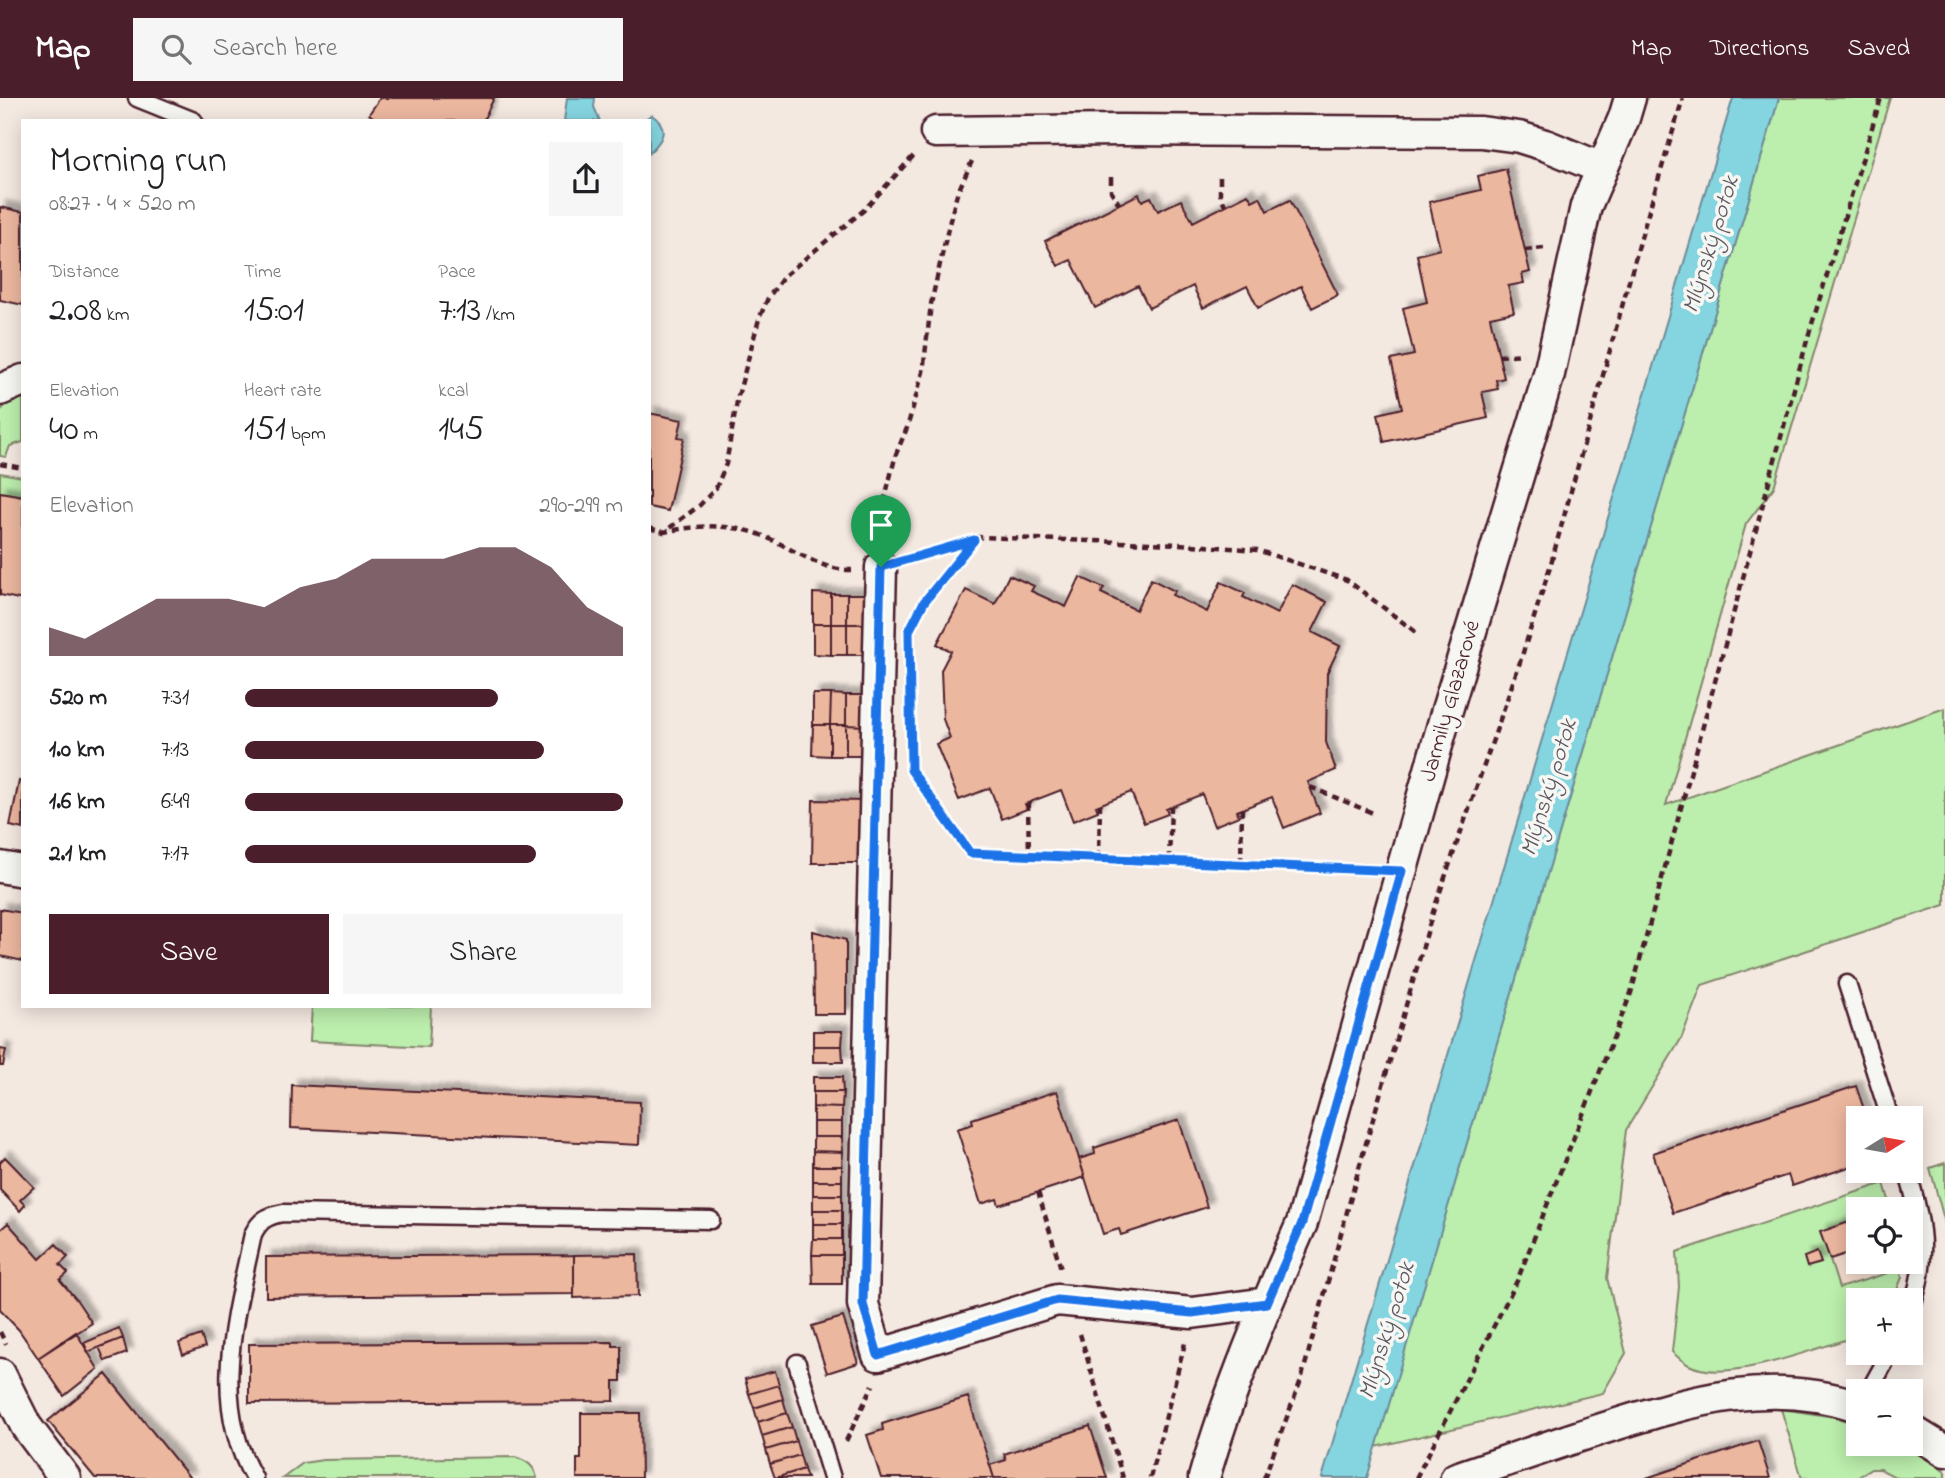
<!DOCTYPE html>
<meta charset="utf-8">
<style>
body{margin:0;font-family:"Indie Flower",sans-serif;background:#f6f6f6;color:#202124;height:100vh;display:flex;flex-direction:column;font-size:26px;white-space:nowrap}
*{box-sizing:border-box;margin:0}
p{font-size:23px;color:#757577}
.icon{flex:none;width:38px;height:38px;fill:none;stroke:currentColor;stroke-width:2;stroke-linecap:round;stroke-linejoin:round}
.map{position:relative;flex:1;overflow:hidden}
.panel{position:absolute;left:21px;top:21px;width:630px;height:889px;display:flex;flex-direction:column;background:#fff;border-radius:0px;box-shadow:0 4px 18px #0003}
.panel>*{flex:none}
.needle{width:46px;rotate:79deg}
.fabs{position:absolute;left:1846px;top:1008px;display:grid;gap:14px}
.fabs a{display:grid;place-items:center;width:77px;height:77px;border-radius:0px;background:#fff;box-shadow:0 4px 18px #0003;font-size:35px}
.pin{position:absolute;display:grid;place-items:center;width:60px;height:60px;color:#fff;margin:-72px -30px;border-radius:50% 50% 50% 0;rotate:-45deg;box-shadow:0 0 7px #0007}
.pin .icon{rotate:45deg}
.round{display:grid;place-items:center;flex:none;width:74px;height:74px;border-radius:0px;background:#f6f6f6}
.overview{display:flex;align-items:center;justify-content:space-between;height:119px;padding:0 28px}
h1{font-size:38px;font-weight:600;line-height:52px}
.stats{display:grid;grid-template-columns:repeat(3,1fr);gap:10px;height:119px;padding:7px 28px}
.stats div{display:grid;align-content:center}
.stats b{font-size:35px;font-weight:600}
.stats small{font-size:19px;font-weight:400}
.stats p{font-size:19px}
.chart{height:196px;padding:14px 28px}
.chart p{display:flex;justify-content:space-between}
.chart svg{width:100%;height:126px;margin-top:7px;fill:#4a1f2b;opacity:.7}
.action{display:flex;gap:14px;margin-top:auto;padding:14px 28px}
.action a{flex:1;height:80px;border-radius:0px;background:#4a1f2b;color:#fff;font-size:28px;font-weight:600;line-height:80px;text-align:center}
.action a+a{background:#f6f6f6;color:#202124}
ul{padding:0 28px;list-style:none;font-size:23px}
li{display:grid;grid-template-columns:112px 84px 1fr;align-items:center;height:52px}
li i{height:18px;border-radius:9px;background:#4a1f2b}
header{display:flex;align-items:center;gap:42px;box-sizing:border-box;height:98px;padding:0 35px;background:#4a1f2b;color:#fff}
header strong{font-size:33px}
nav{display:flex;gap:38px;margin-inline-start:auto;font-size:24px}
.search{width:490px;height:63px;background:#f6f6f6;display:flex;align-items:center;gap:18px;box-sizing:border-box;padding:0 24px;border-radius:0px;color:#757577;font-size:26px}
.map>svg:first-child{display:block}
.built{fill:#f2dacd}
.green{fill:#bceead;stroke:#83866c;stroke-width:2}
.water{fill:#85d5e0;stroke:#6d8c98;stroke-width:2}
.building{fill:#ecb79f;stroke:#4a1f2b;stroke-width:2;filter:url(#shadow)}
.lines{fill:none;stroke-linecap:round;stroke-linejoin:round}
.service-casing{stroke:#4a1f2b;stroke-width:21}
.minor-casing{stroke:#4a1f2b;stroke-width:35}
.path{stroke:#4a1f2b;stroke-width:4.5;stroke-dasharray:7 5;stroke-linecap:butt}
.service{stroke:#f6f6f2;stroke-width:16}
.minor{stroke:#f6f6f2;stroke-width:30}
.route-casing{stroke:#fff;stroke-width:14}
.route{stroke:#1a73e8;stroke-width:9}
.labels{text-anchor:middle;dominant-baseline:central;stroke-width:7;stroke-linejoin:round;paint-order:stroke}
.street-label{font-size:23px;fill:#4a1f2b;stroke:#f6f6f2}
.water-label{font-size:24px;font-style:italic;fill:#5c5661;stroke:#f6f6f2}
</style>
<header>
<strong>Map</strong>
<div class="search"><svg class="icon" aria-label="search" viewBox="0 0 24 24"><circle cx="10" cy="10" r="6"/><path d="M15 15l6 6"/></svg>Search here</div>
<nav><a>Map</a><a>Directions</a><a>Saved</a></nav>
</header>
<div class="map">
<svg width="1945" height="1380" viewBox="0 0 1945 1380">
<defs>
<filter id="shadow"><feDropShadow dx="6" dy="-6" stdDeviation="2" flood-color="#0004"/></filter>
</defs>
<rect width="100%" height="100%" fill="#f4e9e1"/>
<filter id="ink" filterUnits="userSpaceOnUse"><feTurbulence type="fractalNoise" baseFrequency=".0143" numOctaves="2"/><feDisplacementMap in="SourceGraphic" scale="14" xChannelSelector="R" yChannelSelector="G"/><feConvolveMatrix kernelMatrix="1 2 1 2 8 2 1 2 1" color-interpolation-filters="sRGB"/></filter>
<g filter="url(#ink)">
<path class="built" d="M 1858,1152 L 1858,1164 L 1899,1164 L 1901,1171 L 1838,1190 L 1830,1161 Z"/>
<path class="green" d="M 1779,0 L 1890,0 L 1774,389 L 1746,426 L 1666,707 L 1945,610 L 1945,807 L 1702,887 L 1681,941 L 1626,1032 L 1607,1180 L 1626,1255 L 1603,1295 L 1376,1349 Z
M 23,298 L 23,344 L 10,348 L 6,359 L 0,358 L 0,313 L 7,306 Z
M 0,375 L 23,379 L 23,398 L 0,394 Z
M 312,908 L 431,908 L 429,949 L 310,943 Z
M 1945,1065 L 1945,1125 L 1930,1070 Z
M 1884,1085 L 1891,1109 L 1885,1111 L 1858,1111 L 1858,1121 L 1821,1134 L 1839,1190 L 1901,1171 L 1902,1179 L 1893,1202 L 1858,1202 L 1858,1236 L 1848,1241 C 1810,1252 1725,1286 1689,1267 C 1683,1264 1677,1258 1672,1254 L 1679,1189 L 1677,1154 Z
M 1781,1311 L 1835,1319 L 1858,1327 L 1858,1346 L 1902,1346 L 1945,1373 L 1945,1380 L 1897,1380 L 1880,1371 L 1871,1371 L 1857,1380 L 1802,1380 Z
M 515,1359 C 527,1363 534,1367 537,1380 L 283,1380 L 303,1365 L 323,1362 Z"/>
<path class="water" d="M 567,0 L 595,0 L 594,9 L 600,23 L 564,23 Z
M 1733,0 L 1779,0 L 1367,1380 L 1322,1380 Z
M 652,17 C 670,30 663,42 649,55 L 649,23 L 641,23 Z"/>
<path class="building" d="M 380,0 L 494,0 L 483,23 L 378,23 L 369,16 Z
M 1506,71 L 1530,174 L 1522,176 L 1524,185 L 1508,188 L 1514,214 L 1490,219 L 1504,280 L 1496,282 L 1498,291 L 1482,294 L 1488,320 L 1384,344 L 1378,316 L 1402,310 L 1391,262 L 1414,257 L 1403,210 L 1427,204 L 1417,157 L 1440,151 L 1429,104 L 1481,92 L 1478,78 Z
M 1139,96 L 1142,103 L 1151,99 L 1158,113 L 1181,102 L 1193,124 L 1248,96 L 1252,103 L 1260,99 L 1267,113 L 1290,102 L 1338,197 L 1312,210 L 1301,188 L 1258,210 L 1247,188 L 1203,210 L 1193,188 L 1149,210 L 1138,188 L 1095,210 L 1071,162 L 1058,168 L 1045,143 Z
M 0,109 L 23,114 L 23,207 L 0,202 Z
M 649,315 L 682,322 L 678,339 L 684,340 L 668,413 L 649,409 Z
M 0,394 L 23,398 L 23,502 L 0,497 Z
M 1009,477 L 1034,488 L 1031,493 L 1066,509 L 1080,479 L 1104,490 L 1101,495 L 1136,512 L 1151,481 L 1175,493 L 1172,497 L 1207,514 L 1221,484 L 1245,495 L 1243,499 L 1277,516 L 1292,486 L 1327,504 L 1312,534 L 1340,548 L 1327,575 L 1326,644 L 1336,672 L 1308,684 L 1320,715 L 1284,730 L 1272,699 L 1237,713 L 1239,718 L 1214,728 L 1202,696 L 1166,711 L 1168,716 L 1144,725 L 1131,694 L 1096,708 L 1098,713 L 1073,723 L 1061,692 L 1025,706 L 1027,711 L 1002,721 L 990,690 L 959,702 L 936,646 L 950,640 L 943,621 L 941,572 L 951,553 L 937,546 L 966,492 L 995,506 Z
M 813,495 L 831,496 L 831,526 L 813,526 Z
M 831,496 L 847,496 L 847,526 L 831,526 Z
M 847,496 L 865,496 L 865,526 L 847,526 Z
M 813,526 L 831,526 L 831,557 L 813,556 Z
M 831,526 L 847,526 L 847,557 L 831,557 Z
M 847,526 L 865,526 L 865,557 L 847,557 Z
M 813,596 L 831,596 L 830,627 L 813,627 Z
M 831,596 L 846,597 L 846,627 L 830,627 Z
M 846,597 L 864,597 L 864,628 L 846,627 Z
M 813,627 L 830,627 L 830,658 L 812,657 Z
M 830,627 L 846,627 L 846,658 L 830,658 Z
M 846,627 L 864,628 L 864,658 L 846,658 Z
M 19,683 L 23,684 L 23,731 L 10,728 Z
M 813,702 L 865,703 L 864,765 L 812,765 Z
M 0,811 L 23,815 L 23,863 L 0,858 Z
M 813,833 L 846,842 L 846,916 L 814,916 Z
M 813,933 L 843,933 L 842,948 L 813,948 Z
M 813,948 L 842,948 L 843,964 L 813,964 Z
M 0,951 L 6,952 L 3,968 L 0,968 Z
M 813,979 L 842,979 L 843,994 L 813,994 Z
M 292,987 L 640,1004 L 639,1047 L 291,1030 Z
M 1856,988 L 1867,1020 L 1858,1020 L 1858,1066 L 1792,1088 L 1788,1077 L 1673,1115 L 1653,1055 Z
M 1057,993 L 1085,1079 L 999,1107 L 997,1101 L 981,1106 L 957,1031 L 973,1026 L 972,1021 Z
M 813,994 L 843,994 L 842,1010 L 813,1009 Z
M 813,1009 L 842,1010 L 842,1024 L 813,1024 Z
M 1179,1022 L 1207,1109 L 1121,1137 L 1119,1131 L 1103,1136 L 1079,1061 L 1095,1056 L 1094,1050 Z
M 813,1024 L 842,1024 L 842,1039 L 813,1039 Z
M 813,1039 L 842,1039 L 843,1054 L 813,1053 Z
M 813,1053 L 843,1054 L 842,1068 L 813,1068 Z
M 5,1059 L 34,1089 L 20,1102 L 25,1107 L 20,1113 L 0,1092 L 0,1064 Z
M 813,1068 L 842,1068 L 842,1083 L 813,1083 Z
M 813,1083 L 842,1083 L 842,1097 L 813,1097 Z
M 813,1097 L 842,1097 L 842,1112 L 813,1112 Z
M 813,1112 L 842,1112 L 842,1126 L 813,1126 Z
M 1858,1121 L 1858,1152 L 1830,1161 L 1820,1134 Z
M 8,1125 L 40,1161 L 56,1146 L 68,1159 L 60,1167 L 68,1175 L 60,1182 L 76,1201 L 92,1225 L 38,1260 L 19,1232 L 0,1212 L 0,1132 Z
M 813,1126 L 842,1126 L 842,1141 L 813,1141 Z
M 813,1141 L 842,1141 L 842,1157 L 812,1157 Z
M 1817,1154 L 1821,1165 L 1807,1169 L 1804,1159 Z
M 637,1156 L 638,1198 L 574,1200 L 574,1157 Z
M 574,1157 L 574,1196 L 266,1199 L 266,1159 Z
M 812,1157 L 842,1157 L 842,1186 L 813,1186 Z
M 843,1219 L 858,1265 L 827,1275 L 812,1228 Z
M 119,1230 L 123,1240 L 88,1254 L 84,1245 Z
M 76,1234 L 98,1271 L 64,1298 L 38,1260 Z
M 201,1237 L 205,1249 L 183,1257 L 179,1245 Z
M 123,1240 L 127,1255 L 105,1263 L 99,1249 Z
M 613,1244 L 613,1248 L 621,1248 L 621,1283 L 614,1283 L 614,1303 L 249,1305 L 249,1246 Z
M 775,1273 L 779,1287 L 749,1296 L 745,1281 Z
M 106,1276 L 190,1380 L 95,1380 L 48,1323 Z
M 779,1287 L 783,1301 L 754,1310 L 749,1296 Z
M 968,1299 L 994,1380 L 881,1380 L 867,1337 L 883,1332 L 882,1326 Z
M 783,1301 L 787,1315 L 758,1324 L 754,1310 Z
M 581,1315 L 640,1315 L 641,1380 L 577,1380 L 577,1361 L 581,1361 Z
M 787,1315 L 792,1329 L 762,1338 L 758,1324 Z
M 1090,1328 L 1107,1380 L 994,1380 L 990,1367 L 1006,1362 L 1004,1356 Z
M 792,1329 L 796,1343 L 766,1352 L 762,1338 Z
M 796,1343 L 800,1357 L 770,1366 L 766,1352 Z
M 1758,1343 L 1770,1380 L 1646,1380 Z
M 800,1357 L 804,1371 L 775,1380 L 770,1366 Z
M 804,1371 L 807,1380 L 775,1380 Z"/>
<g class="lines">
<g class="service-casing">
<path id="service" d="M 137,0 L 194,23
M 1847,886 L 1890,1020
M 1907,1073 C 1922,1120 1930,1162 1911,1210
M 797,1265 L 832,1380
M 1869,1293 L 1890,1255
M 254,1380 C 209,1303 236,1217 253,1136 C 260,1122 267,1118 283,1115 L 711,1122"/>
</g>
<g class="minor-casing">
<path id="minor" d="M 936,34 L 1120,32 L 1481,34 L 1519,39 L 1545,47 L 1601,70
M 0,292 L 23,282
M 881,469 L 863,1206 L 878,1257 L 1057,1202 L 1192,1215 L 1267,1205
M 0,769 L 23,773
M 0,1276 L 26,1328 L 65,1380
M 1911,1332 L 1945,1353
M 1204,1380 C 1229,1292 1265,1209 1302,1125 L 1447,612 L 1549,276 L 1586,108 L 1624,20 L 1630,0
M 1456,1380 C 1507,1363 1557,1345 1608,1329 C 1693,1302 1770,1279 1858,1308"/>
</g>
<path class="path" d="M 1111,79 L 1111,93 L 1119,106
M 1220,79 L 1220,96 L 1225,107
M 1525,152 L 1545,150
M 1499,258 L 1523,256
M 0,366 L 23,370
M 649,430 L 664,434
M 880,440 L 881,416 L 896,356 L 907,330 L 923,274 L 931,206 L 949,126 L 957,96 L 972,63
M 908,461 L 974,442
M 852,472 C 819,473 790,448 761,437 C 729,425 697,427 664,434 L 700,407 L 716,390 L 726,366 L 738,298 L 759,221 L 768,200 L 784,178 L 864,112 L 916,55
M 912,527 L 924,504 L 977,439 L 1179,446 L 1257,452 L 1347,482 L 1417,535
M 911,636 L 911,672 L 970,755 L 1369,771
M 1310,689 L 1373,715
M 1028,705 L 1029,757
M 1099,760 L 1100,706
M 1169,762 L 1171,709
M 1241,765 L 1242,711
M 1038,1094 L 1062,1174
M 0,1234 L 6,1246
M 1080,1236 L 1123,1380
M 846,1343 L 873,1287
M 1150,1380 L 1185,1245
M 1264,1380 L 1301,1282 L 1360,1066 L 1433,814 L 1520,564 L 1550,469 L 1644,129 L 1683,0
M 1416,1380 L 1517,1183 L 1631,895 L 1808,239 L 1881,0"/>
<use href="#service" class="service"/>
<use href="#minor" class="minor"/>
</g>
</g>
<g class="lines" filter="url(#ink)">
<g class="route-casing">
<path id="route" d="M 974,442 L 924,504 L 909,533 L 911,672 L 970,755 L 1402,773 L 1302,1125 L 1267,1205 L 1192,1215 L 1057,1202 L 878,1257 L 863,1206 L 881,469 Z"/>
</g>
<use href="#route" class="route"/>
</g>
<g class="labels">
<g class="street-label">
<text transform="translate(1451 603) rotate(-74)">Jarmily Glazarové</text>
</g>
<g class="water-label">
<text transform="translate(1712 147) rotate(-73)">Mlýnský potok</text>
<text transform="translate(1550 690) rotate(-73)">Mlýnský potok</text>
<text transform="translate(1388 1233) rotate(-73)">Mlýnský potok</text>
</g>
</g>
</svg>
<div class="fabs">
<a><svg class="needle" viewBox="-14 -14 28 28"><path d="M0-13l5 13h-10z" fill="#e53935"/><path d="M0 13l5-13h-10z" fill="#757577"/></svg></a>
<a><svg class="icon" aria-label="locate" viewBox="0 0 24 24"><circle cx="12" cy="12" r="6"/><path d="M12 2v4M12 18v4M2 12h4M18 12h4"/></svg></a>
<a>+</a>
<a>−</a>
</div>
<div class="pin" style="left:881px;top:469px;background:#1e9e55"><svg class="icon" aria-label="arrive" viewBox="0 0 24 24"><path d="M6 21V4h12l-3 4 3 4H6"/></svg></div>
<section class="panel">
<div class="overview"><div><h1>Morning run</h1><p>08:27 · 4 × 520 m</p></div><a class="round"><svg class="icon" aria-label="share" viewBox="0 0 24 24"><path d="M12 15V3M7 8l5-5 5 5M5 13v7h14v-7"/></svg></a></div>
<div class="stats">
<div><p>Distance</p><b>2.08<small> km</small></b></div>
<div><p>Time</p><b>15:01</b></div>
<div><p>Pace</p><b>7:13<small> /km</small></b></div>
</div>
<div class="stats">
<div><p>Elevation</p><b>40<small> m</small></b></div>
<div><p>Heart rate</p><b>151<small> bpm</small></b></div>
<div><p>kcal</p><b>145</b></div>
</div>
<div class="chart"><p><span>Elevation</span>290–299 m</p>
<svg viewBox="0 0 160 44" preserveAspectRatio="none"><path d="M0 44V34L10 38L20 31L30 24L40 24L50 24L60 27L70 20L80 17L90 10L100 10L110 10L120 6L130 6L140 13L150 27L160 34V44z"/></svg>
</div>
<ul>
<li><b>520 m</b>7:31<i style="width:67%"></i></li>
<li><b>1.0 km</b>7:13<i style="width:79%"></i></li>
<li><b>1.6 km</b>6:49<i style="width:100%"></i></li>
<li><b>2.1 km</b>7:17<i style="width:77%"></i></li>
</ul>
<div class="action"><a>Save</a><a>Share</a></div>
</section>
</div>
